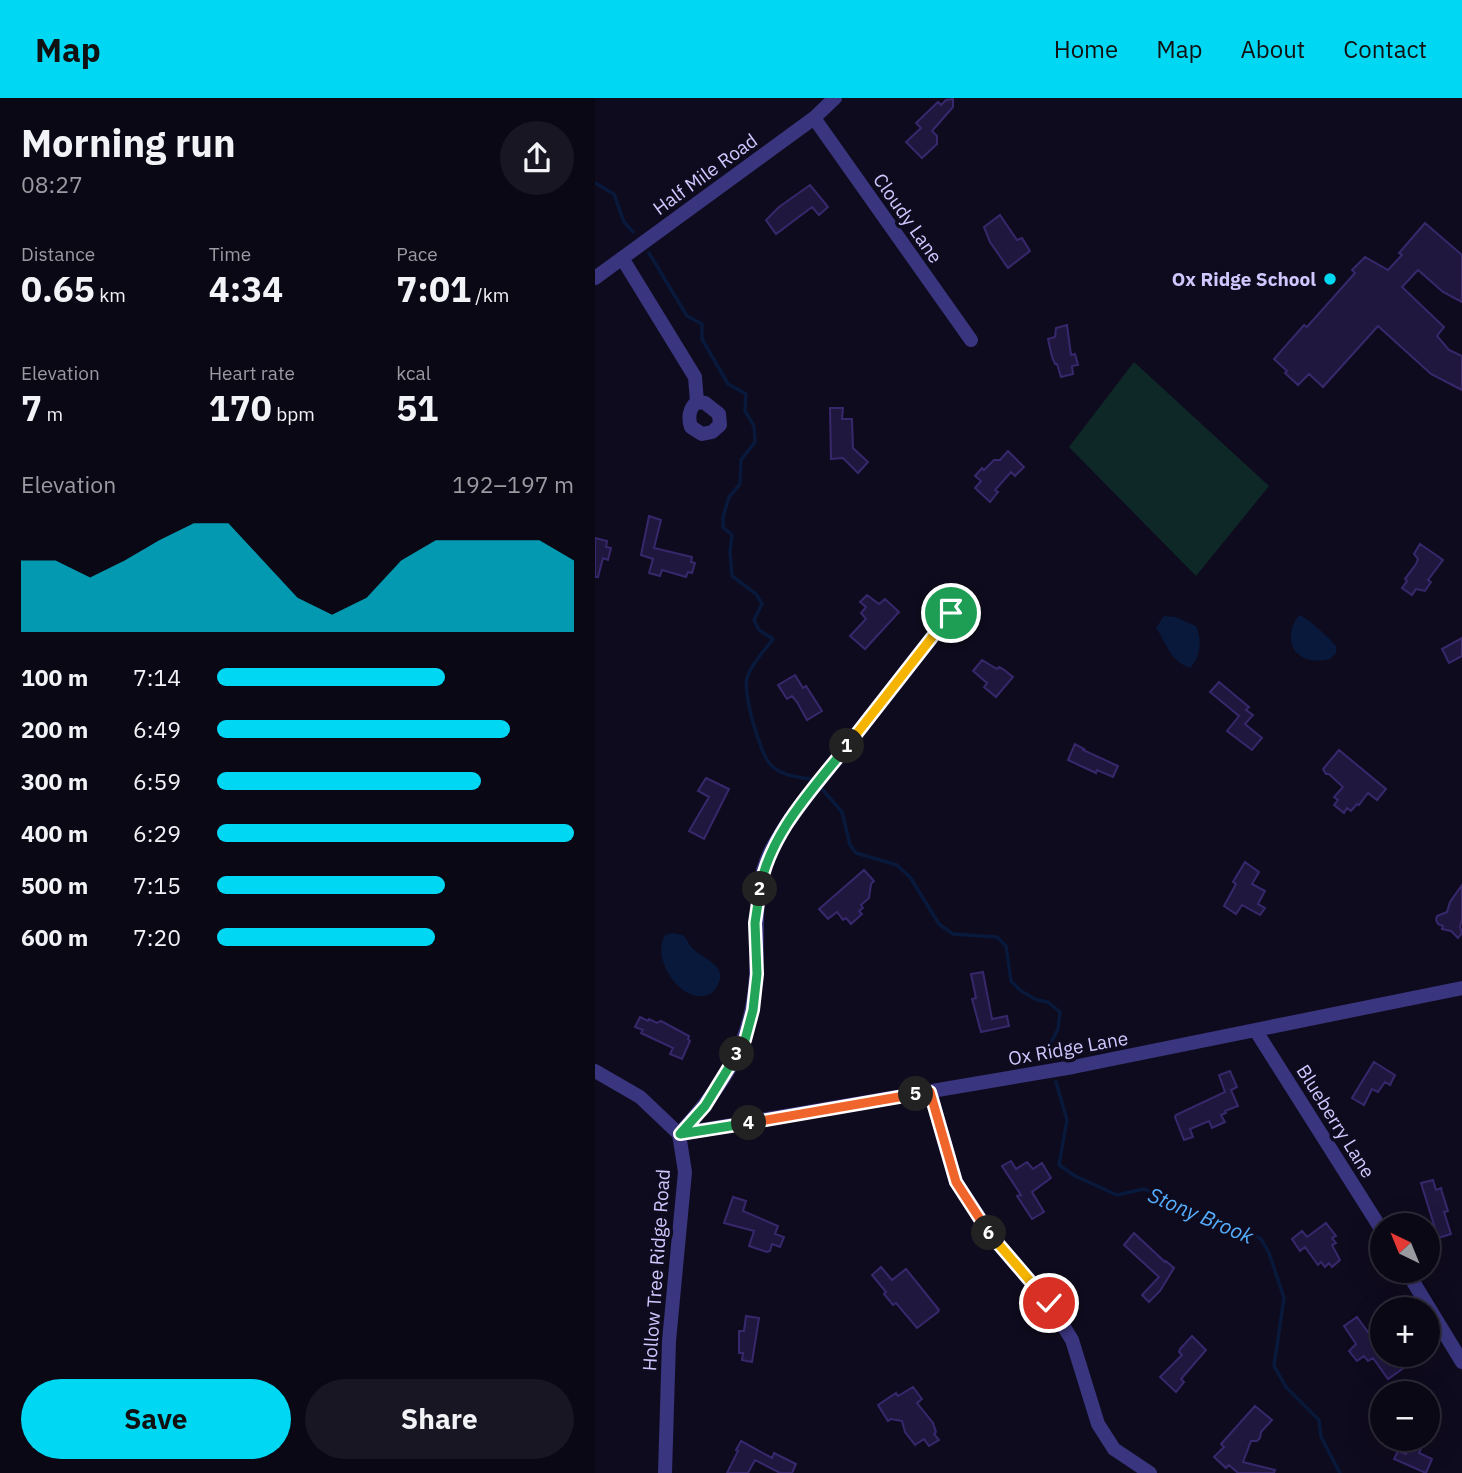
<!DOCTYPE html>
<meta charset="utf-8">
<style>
body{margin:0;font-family:"IBM Plex Sans",sans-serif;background:#191623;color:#f1f3f6;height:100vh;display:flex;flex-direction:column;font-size:26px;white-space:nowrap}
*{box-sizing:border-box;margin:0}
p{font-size:23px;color:#9a9aa1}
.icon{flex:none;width:38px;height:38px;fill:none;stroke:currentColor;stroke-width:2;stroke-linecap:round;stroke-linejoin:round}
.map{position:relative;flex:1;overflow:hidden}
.drawer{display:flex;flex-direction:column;background:#0b0816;width:595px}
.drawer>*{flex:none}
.needle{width:46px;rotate:317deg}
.buttons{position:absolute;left:775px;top:1115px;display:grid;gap:14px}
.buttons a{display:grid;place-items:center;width:70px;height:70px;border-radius:50%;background:#0b0816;box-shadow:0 7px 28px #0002,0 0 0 2px #2b2935;font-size:35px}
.pin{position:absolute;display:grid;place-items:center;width:60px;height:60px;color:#fff;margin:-30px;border:4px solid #fff;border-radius:50%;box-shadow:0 2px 7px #0007}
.km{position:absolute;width:35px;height:35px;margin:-18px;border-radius:50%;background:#222;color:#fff;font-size:19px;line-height:35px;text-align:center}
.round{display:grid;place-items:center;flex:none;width:74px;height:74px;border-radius:37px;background:#191623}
.summary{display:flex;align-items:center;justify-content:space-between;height:119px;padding:0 21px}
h1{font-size:38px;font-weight:700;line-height:52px}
.figures{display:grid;grid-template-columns:repeat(3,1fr);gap:10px;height:119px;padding:7px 21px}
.figures div{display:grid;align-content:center}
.figures b{font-size:35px;font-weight:700}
.figures small{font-size:19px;font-weight:400}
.figures p{font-size:19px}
.chart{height:196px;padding:14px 21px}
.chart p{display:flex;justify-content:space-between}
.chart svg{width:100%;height:126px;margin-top:7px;fill:#00d7f3;opacity:.7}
.button{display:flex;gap:14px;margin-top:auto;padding:14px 21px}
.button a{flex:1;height:80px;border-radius:42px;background:#00d7f3;color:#111;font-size:28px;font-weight:700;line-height:80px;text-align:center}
.button a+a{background:#191623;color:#f1f3f6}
ul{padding:0 21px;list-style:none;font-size:23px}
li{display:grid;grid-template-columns:112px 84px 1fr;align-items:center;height:52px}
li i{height:18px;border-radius:9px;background:#00d7f3}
header{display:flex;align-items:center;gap:42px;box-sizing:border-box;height:98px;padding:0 35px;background:#00d7f3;color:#111}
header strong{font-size:33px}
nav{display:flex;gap:38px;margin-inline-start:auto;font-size:24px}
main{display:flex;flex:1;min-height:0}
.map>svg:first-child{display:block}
.green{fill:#0e2827}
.water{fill:#08193b}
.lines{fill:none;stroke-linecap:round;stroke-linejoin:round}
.stream{stroke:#08193b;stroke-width:3.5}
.building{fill:#20173f;stroke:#37286c;stroke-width:2}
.minor{stroke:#39357e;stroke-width:14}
.split-1-casing{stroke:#fff;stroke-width:14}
.split-2-casing{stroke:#fff;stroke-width:14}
.split-3-casing{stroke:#fff;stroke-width:14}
.split-4-casing{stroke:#fff;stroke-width:14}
.split-5-casing{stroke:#fff;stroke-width:14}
.split-6-casing{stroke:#fff;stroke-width:14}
.split-7-casing{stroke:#fff;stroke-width:14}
.split-1{stroke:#f5b400;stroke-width:9}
.split-2{stroke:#22a559;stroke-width:9}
.split-3{stroke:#22a559;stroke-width:9}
.split-4{stroke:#22a559;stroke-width:9}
.split-5{stroke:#f0652b;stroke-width:9}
.split-6{stroke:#f0652b;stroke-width:9}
.split-7{stroke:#f5b400;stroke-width:9}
.poi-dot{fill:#00d7f3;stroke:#0f0b1e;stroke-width:2.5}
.labels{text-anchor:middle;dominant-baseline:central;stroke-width:7;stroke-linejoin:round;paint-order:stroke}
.street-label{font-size:19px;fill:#cfc8ff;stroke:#0f0b1e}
.poi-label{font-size:19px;font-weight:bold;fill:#cfc8ff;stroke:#0f0b1e;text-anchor:end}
.water-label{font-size:21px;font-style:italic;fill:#56aeff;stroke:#0f0b1e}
</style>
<header>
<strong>Map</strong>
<nav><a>Home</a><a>Map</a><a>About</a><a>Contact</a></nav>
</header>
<main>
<section class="drawer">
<div class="summary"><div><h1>Morning run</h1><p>08:27</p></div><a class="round"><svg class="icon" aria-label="share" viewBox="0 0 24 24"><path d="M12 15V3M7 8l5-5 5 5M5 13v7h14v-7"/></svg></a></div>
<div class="figures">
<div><p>Distance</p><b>0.65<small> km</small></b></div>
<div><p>Time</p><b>4:34</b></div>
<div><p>Pace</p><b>7:01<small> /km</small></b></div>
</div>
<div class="figures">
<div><p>Elevation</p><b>7<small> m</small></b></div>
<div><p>Heart rate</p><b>170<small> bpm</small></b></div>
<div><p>kcal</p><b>51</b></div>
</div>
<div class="chart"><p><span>Elevation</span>192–197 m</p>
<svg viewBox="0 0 160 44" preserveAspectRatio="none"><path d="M0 44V19L10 19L20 25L30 19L40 12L50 6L60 6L70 19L80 32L90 38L100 32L110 19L120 12L130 12L140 12L150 12L160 19V44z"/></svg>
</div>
<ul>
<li><b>100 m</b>7:14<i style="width:64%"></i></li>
<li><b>200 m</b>6:49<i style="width:82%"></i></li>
<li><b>300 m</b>6:59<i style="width:74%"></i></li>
<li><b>400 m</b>6:29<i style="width:100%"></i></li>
<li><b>500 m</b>7:15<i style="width:64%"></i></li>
<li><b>600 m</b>7:20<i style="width:61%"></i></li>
</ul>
<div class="button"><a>Save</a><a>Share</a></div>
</section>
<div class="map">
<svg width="867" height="1375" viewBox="0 0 867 1375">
<rect width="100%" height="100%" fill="#0f0b1e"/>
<path class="green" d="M 539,264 L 674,388 L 601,478 L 474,349 Z"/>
<path class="water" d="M 704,517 C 710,518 736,541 741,548 L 741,555 L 735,561 C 703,569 684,545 704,517 Z
M 569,518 L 580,519 L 601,528 C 607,541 606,560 595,570 C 575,563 572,546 561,530 Z
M 78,835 L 88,837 C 93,842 93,846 98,851 C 113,864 139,870 117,895 C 88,911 55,861 70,837 Z"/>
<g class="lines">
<path class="stream" d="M 0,85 L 19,96 L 29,124 L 38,134
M 54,155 L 92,218 L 107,226 L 107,241 L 133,286 L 151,296 L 150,313 L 159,328 L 160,344 L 146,362 L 145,386 L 134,399 L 128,419 L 128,429 L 137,437 L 135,454 L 137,478 L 161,496 L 167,506 L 159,522 L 164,532 L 178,541 C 170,552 158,564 153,577 C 146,592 165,655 175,666 C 186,678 202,679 216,681
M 228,692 L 247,714 L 255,747 L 261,755 L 302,767 L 315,779 L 344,826 L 358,836 L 402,839 L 411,848 L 416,883 L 426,893 L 442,902 L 453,904 L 465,914 L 463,931 L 451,954
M 461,984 L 472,1022 L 464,1067 L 480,1078 L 522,1097 L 549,1091 L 578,1103 L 597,1116 L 648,1131 L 666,1141 L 674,1155 L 689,1200 L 679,1268 L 691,1289 L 724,1322 L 726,1339 L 745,1375"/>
</g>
<path class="building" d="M 358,1 L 358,9 L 337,33 L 342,38 L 342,46 L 327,60 L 311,44 L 326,30 L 321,25 L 343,4 L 346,7 L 351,2 Z
M 215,87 L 233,109 L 224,117 L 217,109 L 181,136 L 171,122 L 184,109 Z
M 405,117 L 422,142 L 427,140 L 435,153 L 413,170 L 395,144 L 389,129 Z
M 830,125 L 867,157 L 867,204 L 848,194 L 823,172 L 807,189 L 849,229 L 842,238 L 854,252 L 867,258 L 867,292 L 836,276 L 783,228 L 728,289 L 714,276 L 703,287 L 690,275 L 692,273 L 679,261 L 709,227 L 712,229 L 760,175 L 757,172 L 770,159 L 793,172 L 807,157 L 804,155 Z
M 472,227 L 476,257 L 480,256 L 483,267 L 477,268 L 478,276 L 466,279 L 462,266 L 460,266 L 457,259 L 453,241 L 460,239 L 461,230 Z
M 235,310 L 248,310 L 247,321 L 257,321 L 258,350 L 273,364 L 263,375 L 248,360 L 236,361 Z
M 413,353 L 429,369 L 420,378 L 416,374 L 400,392 L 403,394 L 395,404 L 380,390 L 386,383 L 380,378 L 387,370 L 389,372 L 399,362 L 405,362 Z
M 54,418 L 66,422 L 59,450 L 97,459 L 96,464 L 100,465 L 97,475 L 93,474 L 91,479 L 67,472 L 65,478 L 54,475 L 58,461 L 46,457 Z
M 0,440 L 12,443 L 11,449 L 16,450 L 13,462 L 8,460 L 3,479 L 0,479 Z
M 825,446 L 848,462 L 833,482 L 836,484 L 830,493 L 821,491 L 817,497 L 807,490 L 812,483 L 810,481 L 821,466 L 823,461 L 819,456 Z
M 272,497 L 284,506 L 290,501 L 304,514 L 270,551 L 255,538 L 271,521 L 266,515 L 271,509 L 265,504 Z
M 867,540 L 867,558 L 854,565 L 847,551 Z
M 387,562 L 402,571 L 404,569 L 408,571 L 418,579 L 401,599 L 389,589 L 392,585 L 378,573 Z
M 200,577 L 208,590 L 211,588 L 227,613 L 212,622 L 202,604 L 197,598 L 192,601 L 183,587 Z
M 624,584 L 654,609 L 651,612 L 658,617 L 650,626 L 667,640 L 657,652 L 632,633 L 644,618 L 615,594 Z
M 480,646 L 489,651 L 488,652 L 523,668 L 518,679 L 502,672 L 501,675 L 473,662 Z
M 744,652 L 791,691 L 782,702 L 773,695 L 764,707 L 762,706 L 756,713 L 752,710 L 749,715 L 739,707 L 743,702 L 739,699 L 748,689 L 734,676 L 731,676 L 728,671 Z
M 111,680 L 134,691 L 109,741 L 94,733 L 114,699 L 103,693 Z
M 650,764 L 664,774 L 657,786 L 670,793 L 663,806 L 670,810 L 665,817 L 647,807 L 641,816 L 629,808 L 641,786 L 638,784 Z
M 269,772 L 279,783 L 276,786 L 274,800 L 266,807 L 268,810 L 264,813 L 267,816 L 256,826 L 251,820 L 248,822 L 242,814 L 233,821 L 224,811 Z
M 867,787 L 867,821 L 865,829 L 867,835 L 863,840 L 856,833 L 847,831 L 848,828 L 843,826 L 841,822 L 842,818 L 852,814 L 855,804 Z
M 388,874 L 397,921 L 412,918 L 414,928 L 386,934 L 377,901 L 381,900 L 376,876 Z
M 45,919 L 53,923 L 54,921 L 62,925 L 66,923 L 94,938 L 93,941 L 95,943 L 87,961 L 75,956 L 78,950 L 46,935 L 48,932 L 40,929 Z
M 779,964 L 800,977 L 795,987 L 790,984 L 783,994 L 777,991 L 769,1007 L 757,1000 Z
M 635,973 L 642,989 L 636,992 L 643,1008 L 630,1013 L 631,1015 L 626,1017 L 630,1024 L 617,1030 L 614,1023 L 595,1031 L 598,1039 L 589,1042 L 580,1019 L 581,1017 L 630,994 L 624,977 Z
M 416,1063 L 421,1071 L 432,1064 L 438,1071 L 447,1065 L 456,1080 L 437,1094 L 449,1114 L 437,1121 L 422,1098 L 426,1097 L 407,1068 Z
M 838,1082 L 841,1092 L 846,1090 L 847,1094 L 853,1113 L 849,1114 L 856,1136 L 843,1140 L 826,1085 Z
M 138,1099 L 151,1103 L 148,1113 L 183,1128 L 180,1136 L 189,1139 L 185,1149 L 177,1146 L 175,1153 L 172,1154 L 154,1148 L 159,1133 L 129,1125 Z
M 731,1125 L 741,1138 L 737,1140 L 741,1145 L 737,1147 L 745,1162 L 737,1169 L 734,1165 L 730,1169 L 726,1164 L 723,1167 L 710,1149 L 705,1153 L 697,1141 L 707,1133 L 712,1139 Z
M 539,1135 L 570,1164 L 571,1163 L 579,1170 L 565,1193 L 554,1204 L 547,1197 L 564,1179 L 529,1147 Z
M 286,1169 L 297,1182 L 311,1171 L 344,1212 L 343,1214 L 322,1230 L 301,1205 L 298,1207 L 289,1196 L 291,1194 L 277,1177 Z
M 151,1218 L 164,1220 L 157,1264 L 147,1262 L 148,1255 L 144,1255 L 144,1233 L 149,1233 Z
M 762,1219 L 775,1237 L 781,1233 L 788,1242 L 788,1256 L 805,1256 L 813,1267 L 793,1281 L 778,1260 L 773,1263 L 769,1258 L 762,1263 L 754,1253 L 761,1246 L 749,1228 Z
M 597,1238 L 611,1252 L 586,1281 L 589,1284 L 581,1294 L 565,1279 L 587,1257 L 584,1254 L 585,1251 Z
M 318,1289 L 327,1301 L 322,1305 L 338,1325 L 341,1334 L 339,1336 L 344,1342 L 334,1348 L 329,1341 L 320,1347 L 310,1334 L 307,1323 L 296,1321 L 293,1323 L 283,1307 L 301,1295 L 303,1298 Z
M 660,1308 L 677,1322 L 666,1334 L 665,1340 L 662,1343 L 656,1343 L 648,1364 L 680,1372 L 679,1375 L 643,1375 L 634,1367 L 631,1370 L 619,1359 L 629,1349 L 626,1346 Z
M 818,1340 L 831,1340 L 824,1355 L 837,1361 L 831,1375 L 799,1361 L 803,1353 L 811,1356 Z
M 146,1343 L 177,1360 L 179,1355 L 201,1366 L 197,1375 L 185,1375 L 160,1362 L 153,1375 L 132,1375 L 143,1353 L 141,1352 Z"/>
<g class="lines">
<path class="minor" d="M 219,20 L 376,242
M 27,160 L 100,279 L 102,304 L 110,305 L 124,316 L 125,327 L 117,334 L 107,336 L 96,329 C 93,320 94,310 102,304
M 0,180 L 219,20 L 240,0
M 661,933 L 788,1134
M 0,973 L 45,999 L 84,1036 L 90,1074 L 74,1243 L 70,1375
M 335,994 L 361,1084 L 398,1140 L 454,1205 L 477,1242 L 503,1326 L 519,1351 L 555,1375
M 84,1036 L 478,969 L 867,890
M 84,1036 C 129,987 157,946 161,878 C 164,836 156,791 176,752 C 194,718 221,687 245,657 C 282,610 319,562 356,515
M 811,1172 L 867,1264"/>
</g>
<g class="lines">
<g class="split-1-casing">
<path id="split-1" d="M 252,648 L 356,515"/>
</g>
<g class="split-2-casing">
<path id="split-2" d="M 165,791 C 174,736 219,690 252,648"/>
</g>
<g class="split-3-casing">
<path id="split-3" d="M 142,956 L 150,942 L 158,912 L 162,876 L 160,825 L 165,791"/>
</g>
<g class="split-4-casing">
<path id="split-4" d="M 142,956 L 110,1008 L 85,1036 L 154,1025"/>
</g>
<g class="split-5-casing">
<path id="split-5" d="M 154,1025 L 321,996"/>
</g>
<g class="split-6-casing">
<path id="split-6" d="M 321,996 L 335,994 L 361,1084 L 394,1135"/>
</g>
<g class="split-7-casing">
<path id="split-7" d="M 394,1135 L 454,1205"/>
</g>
<use href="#split-1" class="split-1"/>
<use href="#split-2" class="split-2"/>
<use href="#split-3" class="split-3"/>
<use href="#split-4" class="split-4"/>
<use href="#split-5" class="split-5"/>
<use href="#split-6" class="split-6"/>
<use href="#split-7" class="split-7"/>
</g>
<circle class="poi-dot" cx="735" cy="181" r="7"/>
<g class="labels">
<g class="street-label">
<text transform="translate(110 76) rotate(-36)">Half Mile Road</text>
<text transform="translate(313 120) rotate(55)">Cloudy Lane</text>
<text transform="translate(473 950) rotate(-10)">Ox Ridge Lane</text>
<text transform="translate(741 1023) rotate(58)">Blueberry Lane</text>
<text transform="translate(61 1172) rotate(-86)">Hollow Tree Ridge Road</text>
</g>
<g class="poi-label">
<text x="721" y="181">Ox Ridge School</text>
</g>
<g class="water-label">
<text transform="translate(606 1117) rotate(23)">Stony Brook</text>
</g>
</g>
</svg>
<div class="buttons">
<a><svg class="needle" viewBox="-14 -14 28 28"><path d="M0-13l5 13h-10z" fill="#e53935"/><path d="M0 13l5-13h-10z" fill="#9a9aa1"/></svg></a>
<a>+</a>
<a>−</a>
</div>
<div class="pin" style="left:356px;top:515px;background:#1e9e55"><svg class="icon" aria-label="arrive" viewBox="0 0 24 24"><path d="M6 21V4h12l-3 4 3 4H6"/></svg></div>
<div class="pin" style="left:454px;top:1205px;background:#d93025"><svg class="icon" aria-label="check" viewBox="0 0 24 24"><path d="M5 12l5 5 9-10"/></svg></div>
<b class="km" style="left:252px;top:648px">1</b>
<b class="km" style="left:165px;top:791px">2</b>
<b class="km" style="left:142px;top:956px">3</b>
<b class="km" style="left:154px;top:1025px">4</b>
<b class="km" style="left:321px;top:996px">5</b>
<b class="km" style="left:394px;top:1135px">6</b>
</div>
</main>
